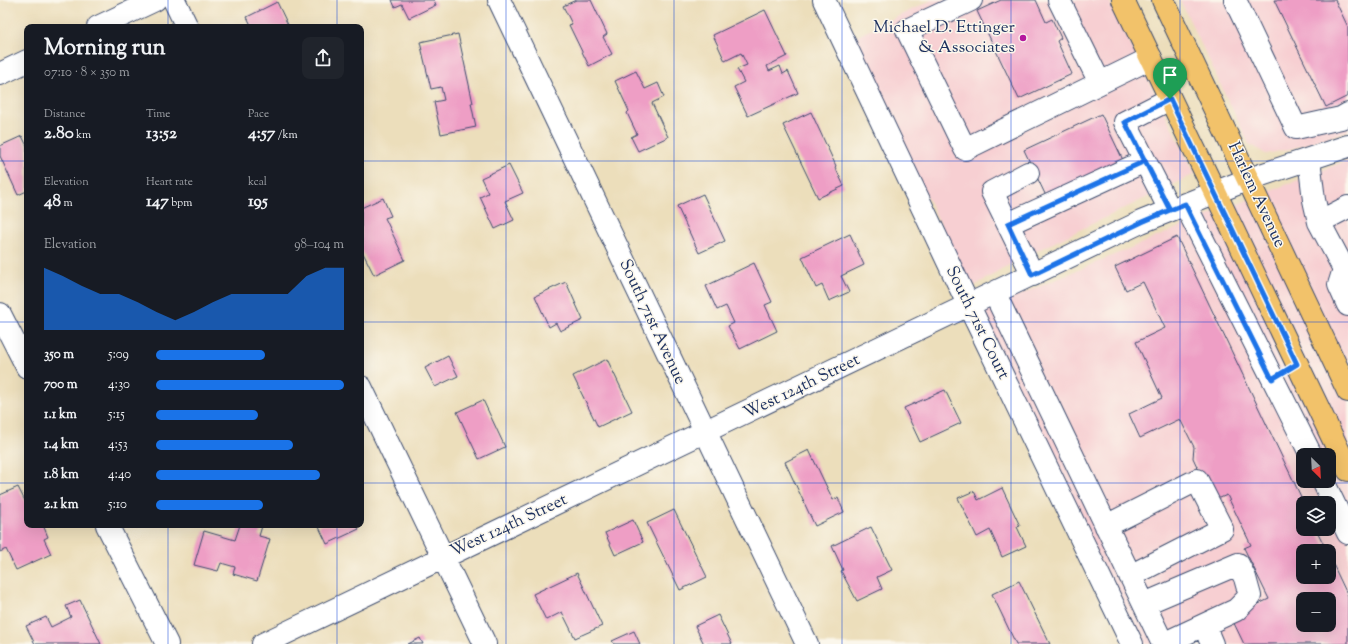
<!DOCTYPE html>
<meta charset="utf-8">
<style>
body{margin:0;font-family:"Sorts Mill Goudy",serif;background:#20242c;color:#f1f3f6;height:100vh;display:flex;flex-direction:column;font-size:15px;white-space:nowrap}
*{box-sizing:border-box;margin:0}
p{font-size:13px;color:#9ea1a6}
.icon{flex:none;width:22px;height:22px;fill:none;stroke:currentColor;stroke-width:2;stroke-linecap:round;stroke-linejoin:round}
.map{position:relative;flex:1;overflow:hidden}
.drawer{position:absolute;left:24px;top:24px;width:340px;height:504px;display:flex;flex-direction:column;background:#171b24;border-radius:8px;box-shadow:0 4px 16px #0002}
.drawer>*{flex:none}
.needle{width:26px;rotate:156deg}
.controls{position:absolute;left:1296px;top:448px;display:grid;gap:8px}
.controls a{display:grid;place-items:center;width:40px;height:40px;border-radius:8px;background:#171b24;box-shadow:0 4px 16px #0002;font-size:20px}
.pin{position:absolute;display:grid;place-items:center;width:34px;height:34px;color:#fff;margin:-41px -17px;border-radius:50% 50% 50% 0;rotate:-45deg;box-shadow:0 0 4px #0007}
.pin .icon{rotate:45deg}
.round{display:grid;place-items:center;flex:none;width:42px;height:42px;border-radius:8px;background:#20242c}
.overview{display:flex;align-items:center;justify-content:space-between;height:68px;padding:0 20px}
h1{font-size:22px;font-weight:700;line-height:30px}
.metrics{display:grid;grid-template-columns:repeat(3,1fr);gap:6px;height:68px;padding:4px 20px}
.metrics div{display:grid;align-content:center}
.metrics b{font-size:17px;font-weight:700}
.metrics small{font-size:11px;font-weight:400}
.metrics p{font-size:11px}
.chart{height:112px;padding:8px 20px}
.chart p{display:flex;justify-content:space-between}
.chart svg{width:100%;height:72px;margin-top:4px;fill:#1a73e8;opacity:.7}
ul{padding:0 20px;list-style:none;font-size:13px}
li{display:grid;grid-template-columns:64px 48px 1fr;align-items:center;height:30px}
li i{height:10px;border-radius:5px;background:#1a73e8}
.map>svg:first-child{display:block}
.built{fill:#f7cfd2;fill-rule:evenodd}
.building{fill:#ee9ec5;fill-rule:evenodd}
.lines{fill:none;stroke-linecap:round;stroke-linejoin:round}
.minor-casing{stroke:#3a496c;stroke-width:24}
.major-casing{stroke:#3a496c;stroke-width:24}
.minor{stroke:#fff;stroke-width:22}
.major{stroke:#f2c26a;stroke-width:22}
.route-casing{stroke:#fff;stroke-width:8}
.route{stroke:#1a73e8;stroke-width:5}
.grid{fill:none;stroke:#1d4ed8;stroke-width:1;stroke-opacity:0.55}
.poi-dot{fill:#b5179e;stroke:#fbf7ec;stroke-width:1.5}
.labels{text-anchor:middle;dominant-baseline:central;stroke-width:3;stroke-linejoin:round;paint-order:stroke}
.poi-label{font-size:17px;fill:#1b2f5e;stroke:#fbf7ec;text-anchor:end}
.street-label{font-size:17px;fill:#1b2f5e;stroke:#fbf7ec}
</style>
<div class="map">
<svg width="1348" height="644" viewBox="0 0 1348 644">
<rect width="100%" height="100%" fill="#fbf7ec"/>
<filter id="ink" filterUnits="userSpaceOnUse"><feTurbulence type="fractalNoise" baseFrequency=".025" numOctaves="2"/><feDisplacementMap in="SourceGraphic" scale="8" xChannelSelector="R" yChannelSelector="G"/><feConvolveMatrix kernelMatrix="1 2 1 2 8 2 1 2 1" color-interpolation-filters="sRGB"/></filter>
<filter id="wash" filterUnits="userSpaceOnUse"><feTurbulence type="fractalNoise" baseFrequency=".012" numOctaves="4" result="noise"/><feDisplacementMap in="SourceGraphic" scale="16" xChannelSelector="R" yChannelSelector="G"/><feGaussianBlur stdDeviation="0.9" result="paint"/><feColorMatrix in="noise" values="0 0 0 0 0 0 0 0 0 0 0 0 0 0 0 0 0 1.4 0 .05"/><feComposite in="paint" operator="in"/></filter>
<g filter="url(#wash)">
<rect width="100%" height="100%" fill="#ecdebb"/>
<path class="built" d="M 932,0 L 1109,0 L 1195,174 L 1018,260 L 971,288 L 851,39 Z
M 1180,0 L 1348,0 L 1348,131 L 1294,148 L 1266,154 L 1249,144 Z
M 1348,160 L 1348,644 L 1140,644 L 979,312 L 1180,227 ZM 1303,455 L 1329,455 L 1329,481 L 1303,481 ZM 1303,503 L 1329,503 L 1329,529 L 1303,529 ZM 1303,551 L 1329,551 L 1329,577 L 1303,577 ZM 1303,599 L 1329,599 L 1329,625 L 1303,625 Z"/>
<g id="blocks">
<path class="building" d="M 392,0 L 434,0 L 436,5 L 409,18 L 402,4 L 395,7 Z
M 576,0 L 591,0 L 607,34 L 603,37 L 612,54 L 589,66 L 569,25 L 572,24 L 563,6 Z
M 1001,0 L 1036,0 L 1046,22 L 1052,19 L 1061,38 L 1057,41 L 1072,74 L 1019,99 L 977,11 Z
M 1274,0 L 1335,0 L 1348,27 L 1348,96 L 1326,107 Z
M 277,2 L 289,27 L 252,27 L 247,17 Z
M 765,10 L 787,56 L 767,66 L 769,71 L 780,66 L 783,74 L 788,71 L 798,93 L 748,116 L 734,87 L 744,82 L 737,69 L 747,65 L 741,53 L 725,61 L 713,35 Z
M 458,34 L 473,103 L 471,103 L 476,127 L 441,134 L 434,102 L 444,100 L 441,87 L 431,89 L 420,42 Z
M 636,71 L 645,89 L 658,83 L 664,97 L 652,103 L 668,137 L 638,151 L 631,137 L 637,134 L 627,113 L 629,111 L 615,81 Z
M 811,112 L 836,166 L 835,167 L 844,186 L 818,198 L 783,125 Z
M 1101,114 L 1123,160 L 1046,196 L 1024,150 Z
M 22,136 L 27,146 L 27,191 L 18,195 L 0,156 L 0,146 Z
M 509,165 L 523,193 L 505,201 L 514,220 L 495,229 L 480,197 L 488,193 L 481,178 Z
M 703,194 L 725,241 L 699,253 L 677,206 Z
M 383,198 L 391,216 L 385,218 L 405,260 L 374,275 L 361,249 L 361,208 Z
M 850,234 L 864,265 L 841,276 L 849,292 L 829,301 L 822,285 L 816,288 L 802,257 Z
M 1177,237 L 1304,503 L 1303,529 L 1316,529 L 1327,551 L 1303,551 L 1303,577 L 1329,577 L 1329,556 L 1348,596 L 1348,644 L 1244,644 L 1231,617 L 1269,599 L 1244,548 L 1251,545 L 1227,495 L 1213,501 L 1193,458 L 1194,447 L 1180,419 L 1140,438 L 1129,414 L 1162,398 L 1136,342 L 1165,328 L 1143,282 L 1126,290 L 1115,267 ZM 1303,599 L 1329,599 L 1329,625 L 1303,625 Z
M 754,263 L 772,302 L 765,305 L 777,331 L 740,349 L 728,326 L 734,323 L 726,306 L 717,310 L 706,286 Z
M 566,282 L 583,320 L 560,331 L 556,323 L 549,327 L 535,296 Z
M 448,356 L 458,376 L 435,387 L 425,368 Z
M 607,359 L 632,411 L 598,427 L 573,376 Z
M 945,390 L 961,423 L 920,442 L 904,408 Z
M 483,400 L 505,447 L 479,459 L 457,412 Z
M 809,450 L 833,500 L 838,498 L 844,512 L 815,526 L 785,462 Z
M 18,487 L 27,505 L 27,525 L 43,525 L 48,537 L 44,539 L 51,554 L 16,570 L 6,549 L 0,552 L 0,495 Z
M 1002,488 L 1020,526 L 1017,527 L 1026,546 L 1002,557 L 990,530 L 977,537 L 958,498 L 974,491 L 978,500 Z
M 674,510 L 707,577 L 680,590 L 647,523 Z
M 633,520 L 643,542 L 615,555 L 605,533 Z
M 240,525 L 262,526 L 259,536 L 270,539 L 257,581 L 233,574 L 235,567 L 221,563 L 218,571 L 194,565 L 204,531 L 235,540 Z
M 318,525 L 357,525 L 359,529 L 327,544 Z
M 871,527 L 892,570 L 877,577 L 882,589 L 857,601 L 841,571 L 843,570 L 832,546 Z
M 577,573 L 602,626 L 575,638 L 562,612 L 546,620 L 533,594 Z
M 1019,581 L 1050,644 L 1016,644 L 992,594 Z
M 80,600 L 101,644 L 35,644 L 26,626 L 46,617 L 51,627 L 71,617 L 66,606 Z
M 718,615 L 732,644 L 704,644 L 695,626 Z
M 634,631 L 640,644 L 614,644 L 612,641 Z
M 420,638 L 423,644 L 408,644 Z"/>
</g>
</g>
<g filter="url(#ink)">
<use href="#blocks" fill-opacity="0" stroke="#3a496c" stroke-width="1"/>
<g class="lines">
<g class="minor-casing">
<path id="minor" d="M 174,0 L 187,27
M 499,0 L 807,644
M 824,0 L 969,306 L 1132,644
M 971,0 L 907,30 L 965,149 L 1151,58
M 1059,0 L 1100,83
M 1235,0 L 1296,128 L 1341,118 L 1348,114
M 98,27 L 155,0
M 0,74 L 27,61
M 1170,99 L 1125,122 L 1170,210
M 1309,159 L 1314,200 L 1319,222 L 1344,269 L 1348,267
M 1028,173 L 992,192 L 1033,275
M 1185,204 L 1311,455
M 1319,222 L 1348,207
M 1008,224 L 1145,161
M 1344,269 L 1339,285 L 1348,305
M 995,294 L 1163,644
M 0,314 L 27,367
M 361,387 L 485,644
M 1323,481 L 1348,533
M 107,525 L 167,644
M 1106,526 L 1197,480 L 1222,529 L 1130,576
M 1144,604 L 1238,564 L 1245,578 L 1250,596 L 1236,610 L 1163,644
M 1204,625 L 1212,644
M 263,644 L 1141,222 L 1249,179 L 1348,146"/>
</g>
<g class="major-casing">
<path id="major" d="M 1123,0 L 1348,470
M 1163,0 L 1348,391"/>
</g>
<use href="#minor" class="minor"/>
<use href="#major" class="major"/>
</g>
</g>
<g class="lines" filter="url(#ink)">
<g class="route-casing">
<path id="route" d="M 1170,99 L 1125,122 L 1170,210 L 1142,222 L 1032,275 L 1008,224 L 1145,161 L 1170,210 L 1185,204 L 1272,379 L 1297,364 L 1170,99"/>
</g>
<use href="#route" class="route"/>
</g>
<path class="grid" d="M 168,0 L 168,27M 337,0 L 337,27M 506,0 L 506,644M 674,0 L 674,644M 842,0 L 842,644M 1011,0 L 1011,644M 1180,0 L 1180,644M 0,161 L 27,161M 361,161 L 1348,161M 0,322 L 27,322M 361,322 L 1348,322M 0,483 L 27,483M 361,483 L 1348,483M 168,525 L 168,644M 337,525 L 337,644"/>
<circle class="poi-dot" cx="1023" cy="38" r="4"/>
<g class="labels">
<g class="poi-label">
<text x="1015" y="28">Michael D. Ettinger<tspan x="1015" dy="20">&amp; Associates</tspan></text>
</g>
<g class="street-label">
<text transform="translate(1256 195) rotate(65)">Harlem Avenue</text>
<text transform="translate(652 322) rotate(65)">South 71st Avenue</text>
<text transform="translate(977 323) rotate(64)">South 71st Court</text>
<text transform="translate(802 387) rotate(-26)">West 124th Street</text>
<text transform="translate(509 526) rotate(-25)">West 124th Street</text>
</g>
</g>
</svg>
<div class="controls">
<a><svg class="needle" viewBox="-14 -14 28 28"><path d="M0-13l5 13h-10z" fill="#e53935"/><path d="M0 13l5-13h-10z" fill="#9ea1a6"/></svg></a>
<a><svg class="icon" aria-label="layers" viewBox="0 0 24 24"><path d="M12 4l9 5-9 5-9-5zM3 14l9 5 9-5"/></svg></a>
<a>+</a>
<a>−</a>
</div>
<div class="pin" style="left:1170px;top:99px;background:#1e9e55"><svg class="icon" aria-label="arrive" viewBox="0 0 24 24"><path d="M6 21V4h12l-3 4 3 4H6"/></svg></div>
<section class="drawer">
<div class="overview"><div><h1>Morning run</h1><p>07:10 · 8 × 350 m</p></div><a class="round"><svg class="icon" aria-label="share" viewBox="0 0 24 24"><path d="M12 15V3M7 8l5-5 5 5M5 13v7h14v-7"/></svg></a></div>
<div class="metrics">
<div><p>Distance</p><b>2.80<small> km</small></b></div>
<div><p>Time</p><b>13:52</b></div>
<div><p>Pace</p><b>4:57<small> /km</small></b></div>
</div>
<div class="metrics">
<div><p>Elevation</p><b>48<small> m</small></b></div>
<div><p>Heart rate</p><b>147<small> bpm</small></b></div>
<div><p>kcal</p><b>195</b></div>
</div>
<div class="chart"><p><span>Elevation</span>98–104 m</p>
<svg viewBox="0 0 160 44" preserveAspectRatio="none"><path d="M0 44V6L10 11L20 17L30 22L40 22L50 27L60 33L70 38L80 33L90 27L100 22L110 22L120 22L130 22L140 11L150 6L160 6V44z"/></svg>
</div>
<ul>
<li><b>350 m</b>5:09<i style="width:58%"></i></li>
<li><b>700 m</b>4:30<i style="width:100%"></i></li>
<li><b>1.1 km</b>5:15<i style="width:54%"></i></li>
<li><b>1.4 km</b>4:53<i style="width:73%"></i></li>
<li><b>1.8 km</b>4:40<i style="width:87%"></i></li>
<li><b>2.1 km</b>5:10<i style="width:57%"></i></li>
</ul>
</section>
</div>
